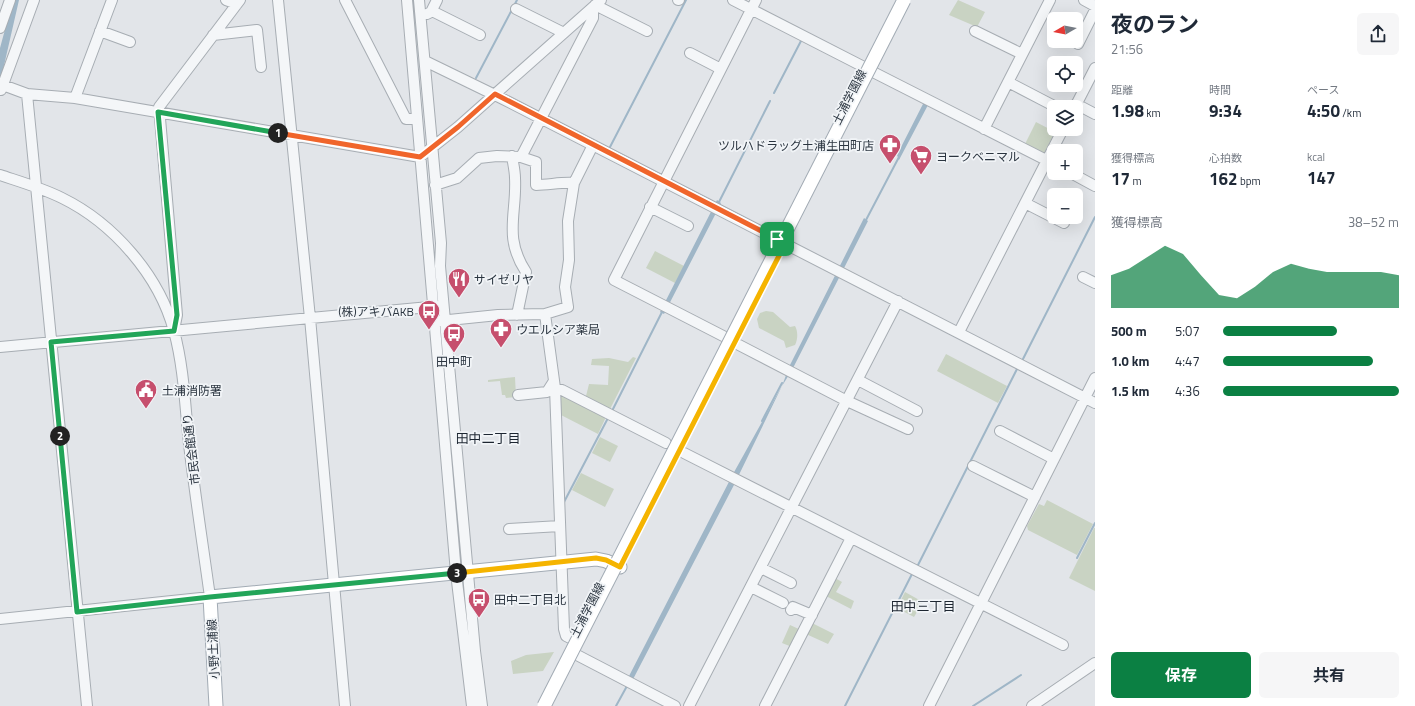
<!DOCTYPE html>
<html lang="ja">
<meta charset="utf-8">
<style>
body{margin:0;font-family:"Titillium Web","Noto Sans JP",sans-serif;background:#f6f6f7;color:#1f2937;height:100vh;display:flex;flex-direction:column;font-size:15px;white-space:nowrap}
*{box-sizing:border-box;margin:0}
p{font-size:13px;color:#747a83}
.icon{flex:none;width:22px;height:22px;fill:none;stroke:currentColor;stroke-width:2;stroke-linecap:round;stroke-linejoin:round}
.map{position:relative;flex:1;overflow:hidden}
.sheet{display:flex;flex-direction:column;background:#fff;width:320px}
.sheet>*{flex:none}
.needle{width:26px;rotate:261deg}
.fabs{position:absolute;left:1047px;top:12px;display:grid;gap:8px}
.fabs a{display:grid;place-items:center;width:36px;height:36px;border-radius:6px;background:#fff;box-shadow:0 4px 16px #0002;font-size:20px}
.pin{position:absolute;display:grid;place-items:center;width:34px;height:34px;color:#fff;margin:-17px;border-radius:8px;box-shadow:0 2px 6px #0006}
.km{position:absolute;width:20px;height:20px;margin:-10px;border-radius:50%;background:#222;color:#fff;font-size:11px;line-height:20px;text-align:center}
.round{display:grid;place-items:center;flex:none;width:42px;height:42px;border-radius:6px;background:#f6f6f7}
.head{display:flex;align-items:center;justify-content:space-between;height:68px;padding:0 16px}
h1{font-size:22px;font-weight:700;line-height:30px}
.figures{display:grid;grid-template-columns:repeat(3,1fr);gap:6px;height:68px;padding:4px 16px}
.figures div{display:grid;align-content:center}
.figures b{font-size:17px;font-weight:700}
.figures small{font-size:11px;font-weight:400}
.figures p{font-size:11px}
.chart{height:112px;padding:8px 16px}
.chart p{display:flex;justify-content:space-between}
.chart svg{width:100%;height:72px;margin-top:4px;fill:#0b8043;opacity:.7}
.primary-button{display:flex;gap:8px;margin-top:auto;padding:8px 16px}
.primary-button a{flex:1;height:46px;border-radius:6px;background:#0b8043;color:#fff;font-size:16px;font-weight:700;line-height:46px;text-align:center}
.primary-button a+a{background:#f6f6f7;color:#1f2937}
ul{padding:0 16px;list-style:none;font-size:13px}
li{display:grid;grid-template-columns:64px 48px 1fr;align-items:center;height:30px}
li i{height:10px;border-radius:5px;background:#0b8043}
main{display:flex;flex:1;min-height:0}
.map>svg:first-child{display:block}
.green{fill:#c9d3c3}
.water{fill:#9fb6c7}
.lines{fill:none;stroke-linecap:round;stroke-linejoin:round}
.stream{stroke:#9fb6c7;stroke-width:2}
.minor-casing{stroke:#a7adb3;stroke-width:12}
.major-casing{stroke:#a2abb4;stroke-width:15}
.minor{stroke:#f4f6f8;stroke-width:10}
.major{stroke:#fff;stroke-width:13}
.major-bridge-casing{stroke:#a2abb4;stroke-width:15;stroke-linecap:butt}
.major-bridge{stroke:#fff;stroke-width:13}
.split-1-casing{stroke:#fff;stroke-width:8}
.split-2-casing{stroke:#fff;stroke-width:8}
.split-3-casing{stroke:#fff;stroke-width:8}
.split-4-casing{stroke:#fff;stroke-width:8}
.split-1{stroke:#f0652b;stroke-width:5}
.split-2{stroke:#22a559;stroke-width:5}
.split-3{stroke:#22a559;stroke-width:5}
.split-4{stroke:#f5b400;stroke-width:5}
.labels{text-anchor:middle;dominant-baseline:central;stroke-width:3.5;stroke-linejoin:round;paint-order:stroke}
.street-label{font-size:12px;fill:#2b3540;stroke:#f1f4f7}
.poi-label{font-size:12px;fill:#2b3540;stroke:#f1f4f7;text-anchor:start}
.neighbourhood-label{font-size:13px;fill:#1d2631;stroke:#f1f4f7}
</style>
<main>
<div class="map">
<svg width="1095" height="706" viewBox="0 0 1095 706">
<rect width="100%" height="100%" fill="#e2e5e9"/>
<path class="green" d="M 958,0 L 985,12 L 977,27 L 949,15 Z
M 1036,122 L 1055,132 L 1043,155 L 1024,146 Z
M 655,251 L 684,266 L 675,283 L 646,268 Z
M 766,311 L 773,312 L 790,327 L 795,326 C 798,331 798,339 795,345 L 786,348 L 784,341 L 759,328 L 757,319 L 760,313 Z
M 946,354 L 1007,386 L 998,403 L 937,371 Z
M 633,357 L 636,358 L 610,409 L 586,396 L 589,384 L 608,385 L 609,366 L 591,365 L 592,359 L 609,358 L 628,362 Z
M 515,377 L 516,397 L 506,398 L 505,395 L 502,395 L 500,381 L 488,382 L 488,380 Z
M 560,393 L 606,417 L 598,434 L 559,414 Z
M 600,437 L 618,446 L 610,462 L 592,453 Z
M 581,473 L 614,489 L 605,507 L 572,490 Z
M 1047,500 L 1093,524 L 1077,555 L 1028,530 L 1027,526 L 1039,504 L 1044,506 Z
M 1094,528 L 1095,528 L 1095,591 L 1069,578 Z
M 835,578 L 842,582 L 836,592 L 854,601 L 851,609 L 826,596 Z
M 905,592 L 923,602 L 914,617 L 897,608 Z
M 812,623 L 834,634 L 828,644 L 806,634 Z
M 790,625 L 801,630 L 792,647 L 782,643 Z
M 554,652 L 543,671 L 513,674 L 511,661 L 526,655 Z"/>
<path class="water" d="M 13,0 L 19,0 L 0,83 L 0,48 Z
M 924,102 L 928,105 L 899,160 L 897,155 Z
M 717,200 L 721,203 L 715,215 L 664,314 L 660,312 Z
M 864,218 L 868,221 L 792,370 L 782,386 L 735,483 L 629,687 L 628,678 L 733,474 L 782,386 L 789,367 Z"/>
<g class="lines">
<path class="stream" d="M 476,78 L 517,0
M 774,93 L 802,39
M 610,147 L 686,0
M 719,202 L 770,101
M 866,220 L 899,157
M 1023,359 L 1095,217
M 612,411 L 662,312
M 762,421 L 782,383
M 563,504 L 608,418
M 1077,558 L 1095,523
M 917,567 L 1017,369
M 616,706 L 627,686
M 845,706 L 912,574
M 973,706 L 1021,675"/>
<g class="minor-casing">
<path id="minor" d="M 226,0 L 237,4
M 278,0 L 310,318 L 345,706
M 345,0 L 406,119 L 417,119
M 407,0 L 456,573 L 472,706
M 419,0 L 441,243 L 440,266 L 475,651 L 482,706
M 678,0 L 679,0
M 733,0 L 864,67
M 1084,0 L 1095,6
M 595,5 L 647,31
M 516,9 L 564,33
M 432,11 L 480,35
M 427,14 L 431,12 L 437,0
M 0,28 L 10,0
M 100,31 L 130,42
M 975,31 L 1022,54
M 213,35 L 257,30 L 261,67
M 1078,44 L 1095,10
M 690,53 L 721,69
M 425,61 L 501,98 L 1095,403
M 873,72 L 1054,164
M 1008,82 L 1056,107
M 0,84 L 27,94 L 75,98 L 420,157 L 458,127 L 601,0
M 1,90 L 34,0
M 27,94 L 87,706
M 75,98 L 112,0
M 1076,104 L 1095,114
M 1075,107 L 1095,68
M 984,129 L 1050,0
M 512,156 C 513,163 515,171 515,178 C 517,214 503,237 526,272 L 517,315
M 521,157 L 536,162 L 536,185 C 549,185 561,182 574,183
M 1071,173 L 1095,186
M 0,175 C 21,182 42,188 62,198 C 113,223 159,275 174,331 C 184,368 185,406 189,444 C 195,495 203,546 210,597 L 0,619
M 435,185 L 457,178 L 479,158 L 497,156 L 521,157 L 593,18 L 593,7
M 1025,203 L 1064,223
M 650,207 L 688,226
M 1083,277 L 1095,283
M 545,314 L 568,307 L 565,287 L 569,260 L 568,221 L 574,183 L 593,145
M 439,321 L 498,315 L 545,314 L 555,388 L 564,629 L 566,636 L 572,639
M 174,330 L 177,315 L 159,107 L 240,0
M 959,332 L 1063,129
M 727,338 L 614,280 L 756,0
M 739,345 L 847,401 L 908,429
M 0,347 L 440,306
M 858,380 L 917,411
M 555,388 L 562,390 L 666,443
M 518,395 L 547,392 L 554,381
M 1000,431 L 1054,459
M 684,453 L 1063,645
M 973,466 L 1035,497
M 509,529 L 560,526
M 761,568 L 791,583
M 751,587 L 783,603
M 791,610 L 793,607 L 812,615
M 575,654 L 675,706
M 689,706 L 898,301
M 765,706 L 851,538
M 929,706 L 1095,378
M 1032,706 L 1095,663"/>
</g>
<g class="major-casing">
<path id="major" d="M 216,706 L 210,597 L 596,559 L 606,561 L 620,567"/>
</g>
<use href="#minor" class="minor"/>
<use href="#major" class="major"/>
<g class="major-bridge-casing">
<path id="major-bridge" d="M 544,706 L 904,0"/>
</g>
<use href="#major-bridge" class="major-bridge"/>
</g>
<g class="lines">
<g class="split-1-casing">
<path id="split-1" d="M 278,133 L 420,157 L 458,127 L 495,94 L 777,239"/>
</g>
<g class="split-2-casing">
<path id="split-2" d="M 60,436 L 51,342 L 174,331 L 177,315 L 158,112 L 278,133"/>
</g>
<g class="split-3-casing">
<path id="split-3" d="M 60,436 L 77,612 L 210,597 L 457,573"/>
</g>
<g class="split-4-casing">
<path id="split-4" d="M 457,573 L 596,558 L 606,560 L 620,567 L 785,244 L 777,239"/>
</g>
<use href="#split-1" class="split-1"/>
<use href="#split-2" class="split-2"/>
<use href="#split-3" class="split-3"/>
<use href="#split-4" class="split-4"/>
</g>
<defs>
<g id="pharmacy-pin" transform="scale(1.15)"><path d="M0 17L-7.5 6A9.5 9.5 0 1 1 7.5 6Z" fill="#c64f6d" stroke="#f1f4f7"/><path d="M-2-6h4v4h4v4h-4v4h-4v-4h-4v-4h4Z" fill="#fff"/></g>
<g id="supermarket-pin" transform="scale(1.15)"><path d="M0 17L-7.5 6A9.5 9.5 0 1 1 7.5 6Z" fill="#c64f6d" stroke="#f1f4f7"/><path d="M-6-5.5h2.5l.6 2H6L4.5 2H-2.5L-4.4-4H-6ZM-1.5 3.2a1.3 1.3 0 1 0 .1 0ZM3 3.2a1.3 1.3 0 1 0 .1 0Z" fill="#fff"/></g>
<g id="restaurant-pin" transform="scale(1.15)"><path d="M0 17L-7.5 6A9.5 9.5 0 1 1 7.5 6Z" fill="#c64f6d" stroke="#f1f4f7"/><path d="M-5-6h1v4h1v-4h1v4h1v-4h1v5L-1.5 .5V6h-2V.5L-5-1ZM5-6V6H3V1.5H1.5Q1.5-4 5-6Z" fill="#fff"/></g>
<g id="bus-pin" transform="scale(1.15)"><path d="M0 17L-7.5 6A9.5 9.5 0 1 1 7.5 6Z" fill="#c64f6d" stroke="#f1f4f7"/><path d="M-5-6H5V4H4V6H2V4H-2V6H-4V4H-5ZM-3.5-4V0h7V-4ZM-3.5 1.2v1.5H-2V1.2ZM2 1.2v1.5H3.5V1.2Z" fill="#fff"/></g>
<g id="civic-pin" transform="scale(1.15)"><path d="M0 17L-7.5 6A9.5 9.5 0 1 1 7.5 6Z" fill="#c64f6d" stroke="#f1f4f7"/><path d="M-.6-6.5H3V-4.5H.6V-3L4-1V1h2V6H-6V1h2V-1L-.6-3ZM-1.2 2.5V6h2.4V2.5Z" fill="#fff"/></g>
</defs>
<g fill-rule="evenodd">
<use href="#pharmacy-pin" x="890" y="145"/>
<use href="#supermarket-pin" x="921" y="156"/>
<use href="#restaurant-pin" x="459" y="279"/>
<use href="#bus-pin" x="429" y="311"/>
<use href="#pharmacy-pin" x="501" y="329"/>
<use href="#bus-pin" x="454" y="334"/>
<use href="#civic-pin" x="146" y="390"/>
<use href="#bus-pin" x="479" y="599"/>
</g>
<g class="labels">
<g class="street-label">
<text transform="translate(849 97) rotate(-63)">土浦学園線</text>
<text transform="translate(191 449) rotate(-97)">市民会館通り</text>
<text transform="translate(587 610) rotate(-63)">土浦学園線</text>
<text transform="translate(213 649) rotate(-93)">小野土浦線</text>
</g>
<g class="poi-label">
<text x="874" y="145" text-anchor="end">ツルハドラッグ土浦生田町店</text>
<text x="936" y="156">ヨークベニマル</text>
<text x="474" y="279">サイゼリヤ</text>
<text x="414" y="311" text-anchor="end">(株)アキバAKB</text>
<text x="516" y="329">ウエルシア薬局</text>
<text x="454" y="361" text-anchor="middle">田中町</text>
<text x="162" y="390">土浦消防署</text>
<text x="494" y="599">田中二丁目北</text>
</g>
<g class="neighbourhood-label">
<text x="488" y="438">田中二丁目</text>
<text x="923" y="606">田中三丁目</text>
</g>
</g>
</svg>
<div class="fabs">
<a><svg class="needle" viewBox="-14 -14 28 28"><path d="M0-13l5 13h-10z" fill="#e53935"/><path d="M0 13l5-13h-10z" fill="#747a83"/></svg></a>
<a><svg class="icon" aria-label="locate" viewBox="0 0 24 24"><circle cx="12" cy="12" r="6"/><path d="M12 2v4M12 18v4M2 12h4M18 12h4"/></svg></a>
<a><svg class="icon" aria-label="layers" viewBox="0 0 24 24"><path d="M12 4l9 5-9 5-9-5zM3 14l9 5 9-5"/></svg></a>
<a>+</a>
<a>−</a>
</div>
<div class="pin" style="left:777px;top:239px;background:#1e9e55"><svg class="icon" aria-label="arrive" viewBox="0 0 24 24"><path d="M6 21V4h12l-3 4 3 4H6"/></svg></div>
<b class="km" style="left:278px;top:133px">1</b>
<b class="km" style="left:60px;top:436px">2</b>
<b class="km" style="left:457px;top:573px">3</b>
</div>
<section class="sheet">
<div class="head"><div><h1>夜のラン</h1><p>21:56</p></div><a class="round"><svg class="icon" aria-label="share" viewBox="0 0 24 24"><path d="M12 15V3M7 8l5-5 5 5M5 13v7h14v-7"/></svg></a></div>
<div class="figures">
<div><p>距離</p><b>1.98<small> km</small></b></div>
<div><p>時間</p><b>9:34</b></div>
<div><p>ペース</p><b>4:50<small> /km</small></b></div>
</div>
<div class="figures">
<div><p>獲得標高</p><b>17<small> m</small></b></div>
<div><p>心拍数</p><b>162<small> bpm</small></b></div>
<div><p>kcal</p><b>147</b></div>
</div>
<div class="chart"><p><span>獲得標高</span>38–52 m</p>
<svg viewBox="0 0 160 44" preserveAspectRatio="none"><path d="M0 44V24L10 20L20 13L30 6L40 11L50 24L60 36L70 38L80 31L90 22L100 17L110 20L120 22L130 22L140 22L150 22L160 24V44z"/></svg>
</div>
<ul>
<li><b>500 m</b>5:07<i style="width:65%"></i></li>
<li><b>1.0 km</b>4:47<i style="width:85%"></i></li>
<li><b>1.5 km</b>4:36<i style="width:100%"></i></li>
</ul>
<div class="primary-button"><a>保存</a><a>共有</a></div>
</section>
</main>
